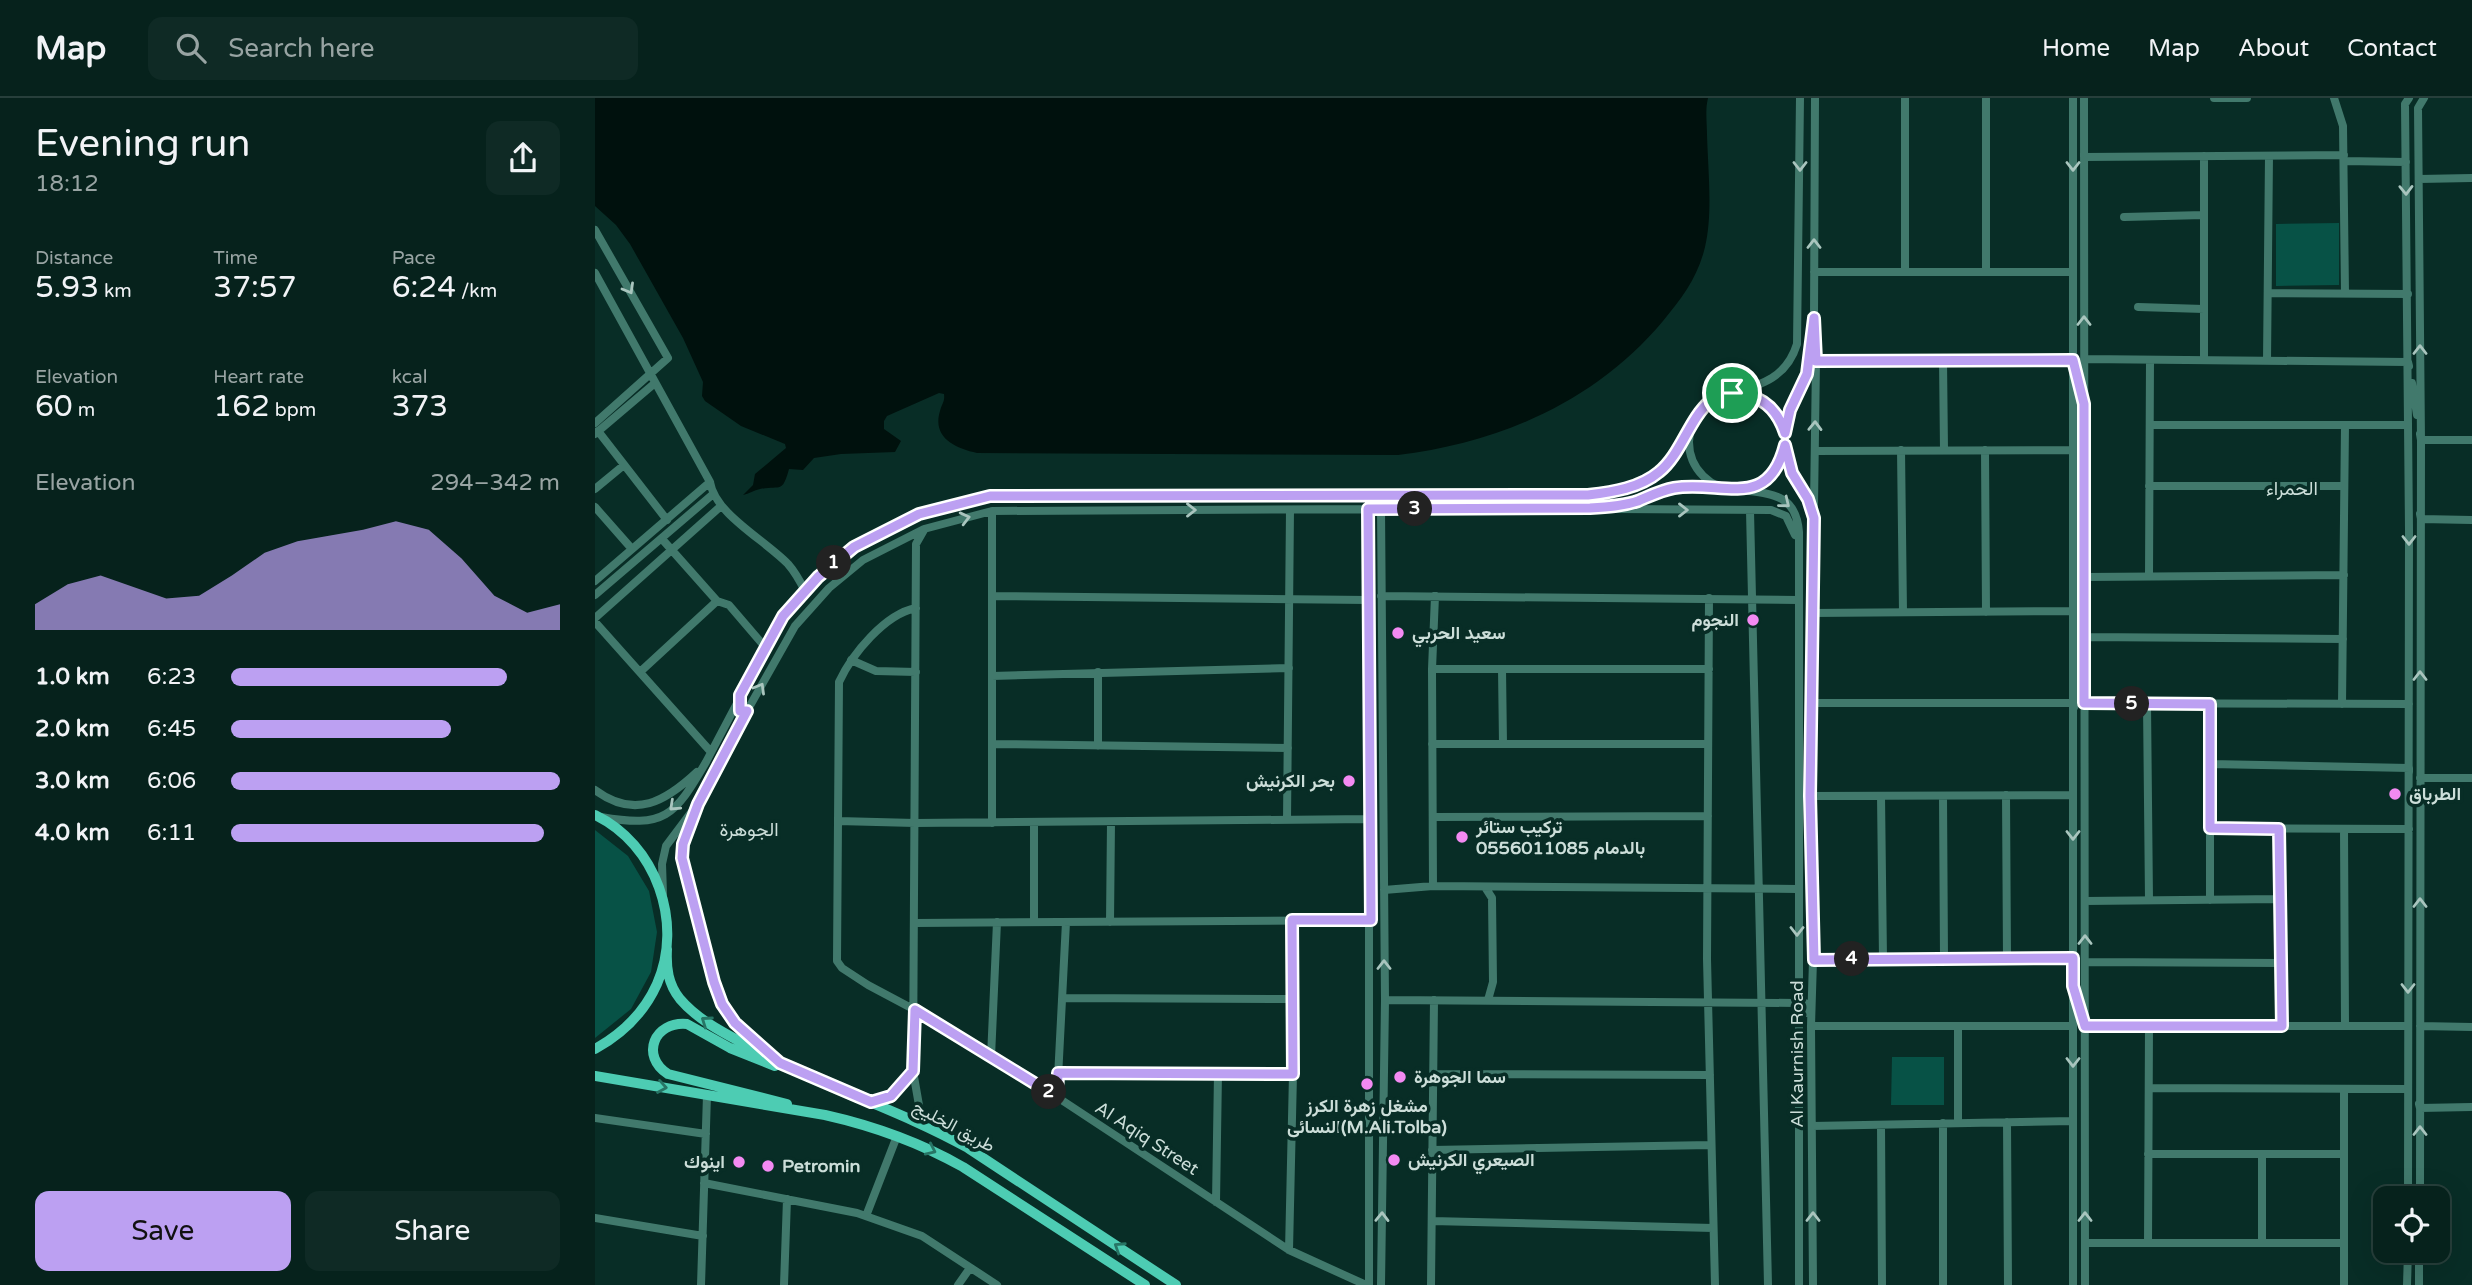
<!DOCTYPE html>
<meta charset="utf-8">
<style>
body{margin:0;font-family:"Varela Round",Vazirmatn,sans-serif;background:#0f2a25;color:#f1f3f6;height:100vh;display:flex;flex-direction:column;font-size:26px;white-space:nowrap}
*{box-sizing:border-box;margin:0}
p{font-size:23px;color:#98a4a3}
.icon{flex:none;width:38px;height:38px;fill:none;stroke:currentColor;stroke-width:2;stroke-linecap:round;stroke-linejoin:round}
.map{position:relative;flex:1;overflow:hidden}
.panel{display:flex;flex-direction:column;background:#06221c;width:595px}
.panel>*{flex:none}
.tools{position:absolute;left:1778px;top:1088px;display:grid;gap:14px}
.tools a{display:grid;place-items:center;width:77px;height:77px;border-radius:14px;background:#06221c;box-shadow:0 7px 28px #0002,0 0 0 2px #273f3b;font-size:35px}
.pin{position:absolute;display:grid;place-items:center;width:60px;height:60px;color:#fff;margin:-30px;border:4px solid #fff;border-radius:50%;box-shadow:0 2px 7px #0007}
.km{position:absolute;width:35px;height:35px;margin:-18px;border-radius:50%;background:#222;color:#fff;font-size:19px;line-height:35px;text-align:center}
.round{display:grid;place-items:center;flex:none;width:74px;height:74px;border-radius:14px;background:#0f2a25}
.summary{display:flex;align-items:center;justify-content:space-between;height:119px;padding:0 35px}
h1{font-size:38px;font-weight:600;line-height:52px}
.metrics{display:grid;grid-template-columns:repeat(3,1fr);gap:10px;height:119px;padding:7px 35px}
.metrics div{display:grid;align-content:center}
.metrics b{font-size:30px;font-weight:600}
.metrics small{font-size:19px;font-weight:400}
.metrics p{font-size:19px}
.chart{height:196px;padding:14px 35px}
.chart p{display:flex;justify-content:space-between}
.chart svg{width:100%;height:126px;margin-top:7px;fill:#bca0f2;opacity:.7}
.button{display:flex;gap:14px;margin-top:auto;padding:14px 35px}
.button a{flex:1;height:80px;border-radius:14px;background:#bca0f2;color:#111;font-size:28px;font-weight:600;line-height:80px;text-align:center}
.button a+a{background:#0f2a25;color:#f1f3f6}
ul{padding:0 35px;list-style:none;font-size:23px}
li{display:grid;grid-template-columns:112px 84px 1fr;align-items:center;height:52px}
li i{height:18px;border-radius:9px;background:#bca0f2}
header{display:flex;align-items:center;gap:42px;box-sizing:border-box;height:98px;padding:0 35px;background:#06221c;border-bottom:2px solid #273f3b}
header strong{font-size:33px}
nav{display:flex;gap:38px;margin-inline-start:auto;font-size:24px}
.search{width:490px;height:63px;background:#0f2a25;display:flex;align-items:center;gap:18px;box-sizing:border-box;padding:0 24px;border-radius:14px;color:#98a4a3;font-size:26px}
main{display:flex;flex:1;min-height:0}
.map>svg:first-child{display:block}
.green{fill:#075246}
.water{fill:#00110d}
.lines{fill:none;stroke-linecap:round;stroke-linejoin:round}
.minor{stroke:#41796c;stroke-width:8}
.major{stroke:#4dccb3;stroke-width:10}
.oneway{stroke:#a9c5be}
.oneway2{stroke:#277565}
.route-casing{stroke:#fff;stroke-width:14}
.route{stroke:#bca0f2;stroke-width:9}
.poi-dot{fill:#f38af2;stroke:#082d26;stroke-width:2.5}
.labels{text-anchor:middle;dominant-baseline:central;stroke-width:7;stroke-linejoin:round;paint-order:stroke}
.poi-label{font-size:18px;font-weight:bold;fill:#ccded9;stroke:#082d26;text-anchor:start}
.street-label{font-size:18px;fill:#ccded9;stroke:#082d26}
.neighbourhood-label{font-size:19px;fill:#ccded9;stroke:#082d26}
</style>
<header>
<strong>Map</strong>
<div class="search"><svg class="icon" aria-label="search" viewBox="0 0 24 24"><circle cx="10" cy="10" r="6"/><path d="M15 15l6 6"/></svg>Search here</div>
<nav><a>Home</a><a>Map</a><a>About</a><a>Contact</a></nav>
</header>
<main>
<section class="panel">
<div class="summary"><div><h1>Evening run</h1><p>18:12</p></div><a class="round"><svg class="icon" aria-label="share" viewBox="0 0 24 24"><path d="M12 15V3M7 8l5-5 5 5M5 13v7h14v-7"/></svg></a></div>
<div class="metrics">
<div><p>Distance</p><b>5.93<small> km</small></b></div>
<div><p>Time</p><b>37:57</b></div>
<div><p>Pace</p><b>6:24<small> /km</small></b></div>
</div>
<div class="metrics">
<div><p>Elevation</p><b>60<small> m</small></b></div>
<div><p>Heart rate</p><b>162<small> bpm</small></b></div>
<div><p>kcal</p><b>373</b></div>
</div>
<div class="chart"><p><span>Elevation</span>294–342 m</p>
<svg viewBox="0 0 160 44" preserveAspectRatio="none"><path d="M0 44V35L10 28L20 25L30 29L40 33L50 32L60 25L70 17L80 13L90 11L100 9L110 6L120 9L130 19L140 32L150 38L160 35V44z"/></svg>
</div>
<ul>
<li><b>1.0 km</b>6:23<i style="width:84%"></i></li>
<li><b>2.0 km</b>6:45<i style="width:67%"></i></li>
<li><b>3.0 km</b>6:06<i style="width:100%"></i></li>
<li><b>4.0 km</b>6:11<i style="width:95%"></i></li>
</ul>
<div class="button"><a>Save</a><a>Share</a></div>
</section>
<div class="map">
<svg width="1877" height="1187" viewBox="0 0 1877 1187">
<rect width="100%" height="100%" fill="#082d26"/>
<path class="green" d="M 1744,125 L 1744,187 L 1681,188 L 1681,126 Z
M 0,732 L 33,758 L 54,793 L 62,834 L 56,874 L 36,911 L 0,940 Z
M 1297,959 L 1349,959 L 1349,1007 L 1296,1007 Z"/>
<path class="water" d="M 0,0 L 1113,0 C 1110,12 1112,25 1112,37 C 1113,72 1118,116 1110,149 C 1103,179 1087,200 1068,223 C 1001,303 905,345 803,357 L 382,355 C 359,350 337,339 345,313 C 347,305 350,304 349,296 L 344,295 L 292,318 L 289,323 L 289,331 L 306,343 L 300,354 L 246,356 L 219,360 L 208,372 L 194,371 C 187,396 186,387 165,391 C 159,392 154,396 148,397 L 158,387 L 160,376 L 191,350 L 190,346 L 146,328 L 110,303 L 107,298 L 108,284 L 88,240 L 35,146 L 21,127 L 0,108 Z"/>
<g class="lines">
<path class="minor" d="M 1478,0 L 1478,1187
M 1489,0 L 1490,1187
M 1619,0 L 1652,0
M 1739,0 L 1748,28 L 1750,195
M 1489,55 L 1489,59 L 1749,57
M 1609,58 L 1609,262
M 1749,63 L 1811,64
M 1824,81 L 1877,80
M 1529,119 L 1609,117
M 0,132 L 73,260 L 0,325
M 1391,173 L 1391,0
M 1219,174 L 1478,174
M 1310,174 L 1310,0
M 0,175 L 115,384 C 120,416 170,442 193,466 C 200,474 205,483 210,493
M 1673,195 L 1813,196
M 1543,209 L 1609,211
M 1489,261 L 1813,264 L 1814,268
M 1348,262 L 1349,352
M 1221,263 L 1478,262 L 1486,294
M 1672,263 L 1674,58
M 1817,285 L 1822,317
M 1137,295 C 1167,287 1192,279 1202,246 L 1205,0
M1094 344a48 48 0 1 1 96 0a48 48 0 1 1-96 0Z
M 1555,327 L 1812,327
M 1190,332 L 1195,312 L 1212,276 L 1216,249
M 3,333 L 72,422
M 0,336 L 60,285
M 1825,336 L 1826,342 L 1877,342
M 1191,352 L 1197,375 L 1217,410
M 1306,352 L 1308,514
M 1390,352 L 1391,514
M 1220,353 L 1478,352
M 1554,388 L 1749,388
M 0,391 L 29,367
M 1146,392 C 1177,396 1201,396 1204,434 L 1204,1187
M 773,399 L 782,405 L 786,411 L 790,902 L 786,1187
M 0,409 L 37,451
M 1020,411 L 1176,412 L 1191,418 L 1200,437
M 397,413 L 397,725
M 1155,413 L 1173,1187
M 1825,416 L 1826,421 L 1877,422
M 329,432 L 321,446 L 318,973 L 325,1013 L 343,1032
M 1554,478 L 1555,262
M 1490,479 L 1749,477
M 0,483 L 115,384
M 0,497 L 117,397
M 397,498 L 773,502
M 786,498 L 1203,502
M 1114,500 L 1112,861 L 1120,1187
M 122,503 L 134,507 L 170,549
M 321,510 C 290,516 257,556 244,584 L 242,863 L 247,870 L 273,887 L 320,912 L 462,999 L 694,1152 L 771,1187
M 1217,515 L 1478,513
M 0,520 L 126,408
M 0,524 L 116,654
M 1490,539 L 1748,541
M 256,562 L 281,573 L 321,574
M 837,571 L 1114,571
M 907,571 L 908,646
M 45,574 L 122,503 L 67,441
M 503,574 L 503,648
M 397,578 L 694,570
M 1215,605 L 1478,605 L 1479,609
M 1490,605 L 1814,606
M 1552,606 L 1554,802
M 1615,606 L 1615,802
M 1747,606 L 1750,327
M 397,646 L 693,650
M 837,646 L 1113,646
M 1615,666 L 1814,670 L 1814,674
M 1825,680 L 1877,680
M 0,692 C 40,722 71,703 102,674
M 1411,697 L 1412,861
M 1215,698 L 1478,697
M 1286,698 L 1288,861
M 1348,698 L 1349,861
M 99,717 L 89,739 L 87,760 L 119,884 L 127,906 L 140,925 L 175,956
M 6,719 C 70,730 79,719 111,664 L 188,518 L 223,479 L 259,449 L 324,416 L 395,398 L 1008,395 C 1059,385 1072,374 1095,328
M 838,719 L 1113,718
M 692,722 L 695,412
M 243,723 L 320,725 L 775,721
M 439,724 L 439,824
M 1615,730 L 1814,731
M 1684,731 L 1687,928
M 1749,731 L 1750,928
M 838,788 L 837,571 L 840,498
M 890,789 L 897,800 L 898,884 L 893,902
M 789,792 L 838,788 L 1202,791
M 68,796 L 67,766 L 71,748 L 110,696 L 152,613 L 200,528 L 234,490 L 268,462 L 329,431 L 397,413 L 995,410 L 1031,406 L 1083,389 L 1129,391
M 1490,803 L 1685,801
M 515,824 L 516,724
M 320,825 L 776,822
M 1218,862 L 1478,860
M 1490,864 L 1686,865
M 1481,897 L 1490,928 L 1813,928 L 1813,930
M 467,900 L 698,901
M 790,902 L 1202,905 L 1210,905 L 1212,915
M 1216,928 L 1478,928
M 1825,928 L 1877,929
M 396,959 L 402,824
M 463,975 L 698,976
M 838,976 L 1115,977
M 1554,990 L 1813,991
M 1749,991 L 1749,1187
M 462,999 L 471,824
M 277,1004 L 296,998 L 318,973
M 1824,1006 L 1825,1010 L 1877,1009
M 0,1020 L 111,1036
M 1412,1024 L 1413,1187
M 1363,1025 L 1363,928
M 1286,1027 L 1287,1187
M 1217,1028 L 1478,1023
M 837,1052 L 1116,1047
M 1553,1056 L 1749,1056
M 1667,1056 L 1667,1145
M 109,1085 L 262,1115 L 327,1138 L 402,1187
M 1813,1101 L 1814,432 L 1810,6 L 1814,0
M 1825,1101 L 1826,342 L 1823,10 L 1829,0
M 621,1104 L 623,975
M 271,1118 L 302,1038
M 0,1120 L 108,1138
M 837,1123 L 1118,1130
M 1490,1145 L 1749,1145
M 1553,1145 L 1554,928
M 694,1152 L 698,976 L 697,822
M 106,1187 L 112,997
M 189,1187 L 192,1101
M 363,1187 L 375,1170
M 774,1187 L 774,407
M 836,1187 L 839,902
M 1218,1187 L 1216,928 L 1218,862 L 1215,698 L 1221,263 L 1219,220 L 1220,0
M 1348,1187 L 1348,1025
M 1812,1187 L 1813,1153
M 1824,1187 L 1824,1153"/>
<path class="major" d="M 0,717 C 61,746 89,825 62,886 C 49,915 27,936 0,951
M 72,851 C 71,870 73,886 85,901 C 101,920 125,933 146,944 C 218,986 300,1009 373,1050 L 581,1187
M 180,968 L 135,950 L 92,926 C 59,923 45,958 73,976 L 192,1006
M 0,978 L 230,1017 C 279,1028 324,1044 368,1069 L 550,1187"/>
</g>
<defs><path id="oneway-chevron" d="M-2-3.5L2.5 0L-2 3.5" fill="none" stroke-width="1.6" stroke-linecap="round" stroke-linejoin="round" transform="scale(1.75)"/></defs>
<g class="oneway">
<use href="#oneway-chevron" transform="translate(1205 68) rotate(90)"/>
<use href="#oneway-chevron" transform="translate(1478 68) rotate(90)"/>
<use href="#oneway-chevron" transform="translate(1811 92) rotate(89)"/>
<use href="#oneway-chevron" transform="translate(1219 146) rotate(-90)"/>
<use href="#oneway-chevron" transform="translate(34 191) rotate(60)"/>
<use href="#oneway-chevron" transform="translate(1489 223) rotate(-90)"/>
<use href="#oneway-chevron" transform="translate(1825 252) rotate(-90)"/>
<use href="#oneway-chevron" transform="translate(1220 328) rotate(-89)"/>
<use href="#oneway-chevron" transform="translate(1190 405) rotate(39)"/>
<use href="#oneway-chevron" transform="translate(596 412)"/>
<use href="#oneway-chevron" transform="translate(1088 412)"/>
<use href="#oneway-chevron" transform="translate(370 420) rotate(-14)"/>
<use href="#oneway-chevron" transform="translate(1814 442) rotate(90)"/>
<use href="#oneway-chevron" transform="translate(1825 578) rotate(-90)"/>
<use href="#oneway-chevron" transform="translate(165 590) rotate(-60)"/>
<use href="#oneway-chevron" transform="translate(79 708) rotate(137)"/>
<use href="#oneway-chevron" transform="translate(1478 737) rotate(90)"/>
<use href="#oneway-chevron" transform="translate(1825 805) rotate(-90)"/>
<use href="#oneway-chevron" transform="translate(1202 833) rotate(90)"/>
<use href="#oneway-chevron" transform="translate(1490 842) rotate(-90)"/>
<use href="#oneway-chevron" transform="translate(789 867) rotate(-90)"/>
<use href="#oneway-chevron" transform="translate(1813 890) rotate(90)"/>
<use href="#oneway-chevron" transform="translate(1478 964) rotate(90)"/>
<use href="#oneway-chevron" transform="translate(1825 1033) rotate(-90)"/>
<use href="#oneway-chevron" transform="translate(787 1119) rotate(-89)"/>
<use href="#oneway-chevron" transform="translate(1218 1119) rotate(-90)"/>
<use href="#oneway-chevron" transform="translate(1490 1119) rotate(-90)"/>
</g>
<g class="oneway2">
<use href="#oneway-chevron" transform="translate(111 923) rotate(-145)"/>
<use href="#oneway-chevron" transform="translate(67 989) rotate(10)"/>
<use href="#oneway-chevron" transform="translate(336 1052) rotate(25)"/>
<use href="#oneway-chevron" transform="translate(524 1149) rotate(-147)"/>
</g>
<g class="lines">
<g class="route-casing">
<path id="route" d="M 1219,220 L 1221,263 L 1478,262 L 1489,306 L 1489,605 L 1615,606 L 1615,730 L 1684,731 L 1687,928 L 1490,928 L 1478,888 L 1478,860 L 1219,862 L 1215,698 L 1219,420 L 1213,401 L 1197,375 L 1190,347 C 1173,414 1127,382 1079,390 C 1067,392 1055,398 1043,403 C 1028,408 1012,409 995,410 L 773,411 L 776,822 L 697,822 L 698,976 L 463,975 L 462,999 L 320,912 L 318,973 L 296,998 L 276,1004 L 185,965 L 140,925 L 127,906 L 119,884 L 87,760 L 88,746 L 103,706 L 152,613 L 145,613 L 145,597 L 188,518 L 223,479 L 259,449 L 324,416 L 395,398 L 993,397 C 1018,394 1045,390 1064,374 C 1096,349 1100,280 1155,298 C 1174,303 1184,317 1190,335 L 1195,312 L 1212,276 Z"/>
</g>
<use href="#route" class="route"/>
</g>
<g class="poi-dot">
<circle cx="1158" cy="522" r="7"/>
<circle cx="803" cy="535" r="7"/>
<circle cx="754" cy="683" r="7"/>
<circle cx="1800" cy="696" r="7"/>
<circle cx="867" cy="739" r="7"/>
<circle cx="805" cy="979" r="7"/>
<circle cx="772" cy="986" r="7"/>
<circle cx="799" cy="1062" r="7"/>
<circle cx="144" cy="1064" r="7"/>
<circle cx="173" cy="1068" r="7"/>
</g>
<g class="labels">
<g class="poi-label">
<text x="1144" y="522" text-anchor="end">النجوم</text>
<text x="817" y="535">سعيد الحربي</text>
<text x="740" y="683" text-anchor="end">بحر الكرنيش</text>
<text x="1814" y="696">الطرباق</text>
<text x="881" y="729">تركيب ستائر<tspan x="881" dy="21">بالدمام 0556011085</tspan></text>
<text x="819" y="979">سما الجوهرة</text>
<text x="772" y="1008" text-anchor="middle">مشغل زهرة الكرز<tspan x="772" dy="21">النسائى(M.Ali.Tolba)</tspan></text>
<text x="813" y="1062">الصيعري الكرنيش</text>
<text x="130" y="1064" text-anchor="end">اينوك</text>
<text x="187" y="1068">Petromin</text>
</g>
<g class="street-label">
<text transform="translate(1202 956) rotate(-90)">Al Kaurnish Road</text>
<text transform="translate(359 1028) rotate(28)">طريق الخليج</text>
<text transform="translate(552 1040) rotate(33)">Al Aqiq Street</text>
</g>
<g class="neighbourhood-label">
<text x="1697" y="391">الحمراء</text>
<text x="154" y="732">الجوهرة</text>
</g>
</g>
</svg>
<div class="tools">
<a><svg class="icon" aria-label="locate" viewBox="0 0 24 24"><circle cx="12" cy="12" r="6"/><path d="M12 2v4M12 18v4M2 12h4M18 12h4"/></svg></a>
</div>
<div class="pin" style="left:1137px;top:295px;background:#1e9e55"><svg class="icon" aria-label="arrive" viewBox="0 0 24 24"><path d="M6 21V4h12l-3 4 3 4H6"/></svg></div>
<b class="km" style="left:239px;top:465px">1</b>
<b class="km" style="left:454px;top:994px">2</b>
<b class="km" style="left:820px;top:411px">3</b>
<b class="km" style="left:1257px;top:861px">4</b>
<b class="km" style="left:1537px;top:606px">5</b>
</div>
</main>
